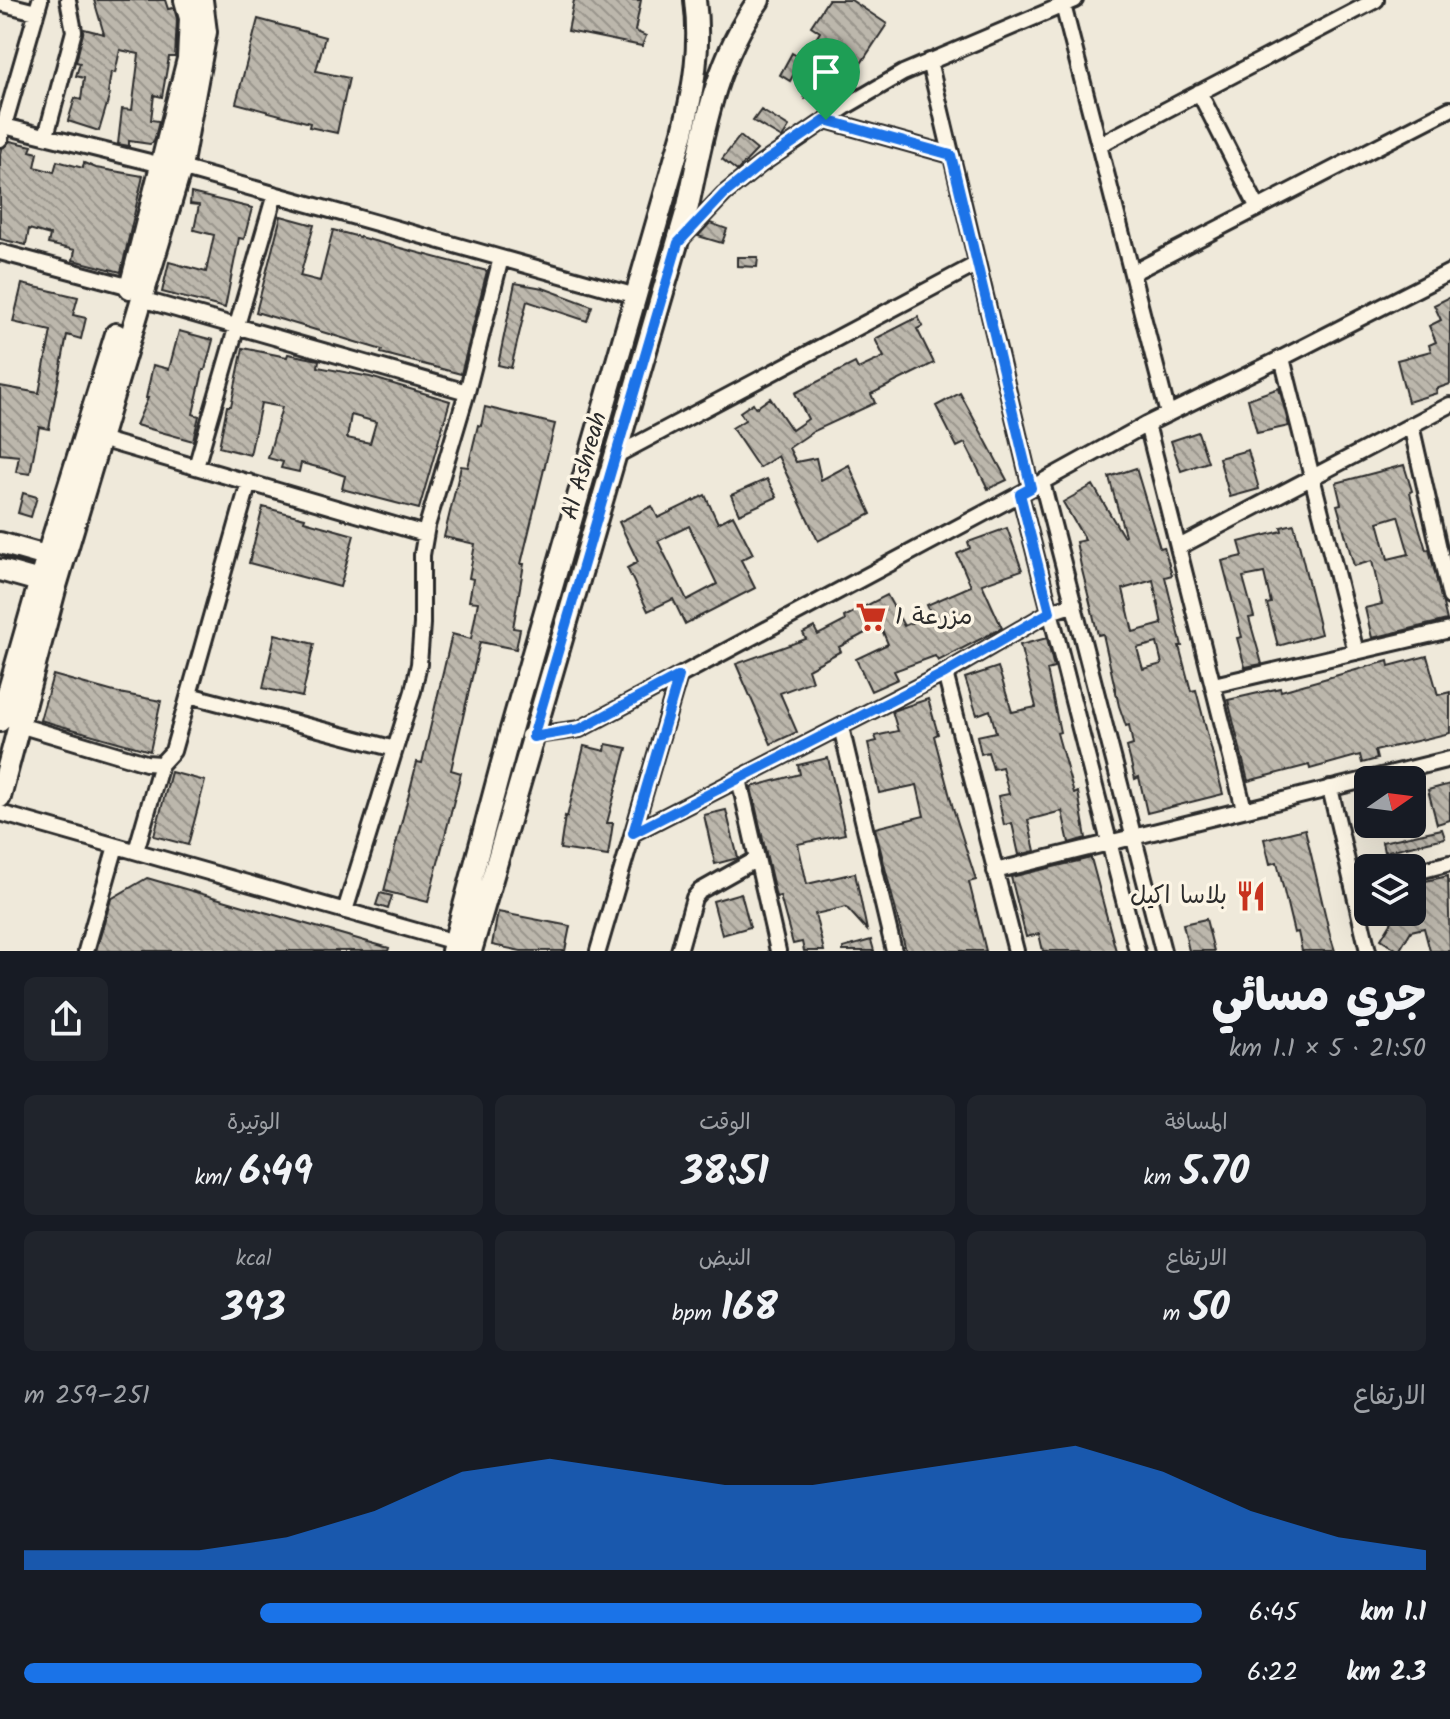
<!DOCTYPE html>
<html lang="ar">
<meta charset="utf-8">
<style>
body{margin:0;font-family:Kalam,"Playpen Sans Arabic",sans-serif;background:#20242c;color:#f1f3f6;direction:rtl;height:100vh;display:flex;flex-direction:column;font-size:30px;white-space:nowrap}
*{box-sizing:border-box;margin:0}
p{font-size:26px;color:#9ea1a6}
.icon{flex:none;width:44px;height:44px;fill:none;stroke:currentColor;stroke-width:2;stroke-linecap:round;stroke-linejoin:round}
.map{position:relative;height:951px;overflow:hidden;direction:ltr}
.side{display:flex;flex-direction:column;background:#171b24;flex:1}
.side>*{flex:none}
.needle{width:52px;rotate:76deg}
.buttons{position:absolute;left:1354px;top:766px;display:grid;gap:16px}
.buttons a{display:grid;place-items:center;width:72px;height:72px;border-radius:12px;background:#171b24;box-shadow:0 8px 32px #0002;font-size:40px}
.pin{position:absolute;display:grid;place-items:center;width:68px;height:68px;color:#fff;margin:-82px -34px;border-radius:50% 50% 50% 0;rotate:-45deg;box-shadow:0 0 8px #0007}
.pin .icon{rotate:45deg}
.round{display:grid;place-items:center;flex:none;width:84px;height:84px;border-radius:12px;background:#20242c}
.headline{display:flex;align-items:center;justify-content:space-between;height:136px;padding:0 24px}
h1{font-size:44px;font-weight:800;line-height:60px}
.metrics{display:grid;grid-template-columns:repeat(3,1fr);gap:12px;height:136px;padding:8px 24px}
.metrics div{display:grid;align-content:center;border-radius:12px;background:#20242c;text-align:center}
.metrics b{font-size:40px;font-weight:800}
.metrics small{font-size:22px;font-weight:400}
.metrics p{font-size:22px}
.chart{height:224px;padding:16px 24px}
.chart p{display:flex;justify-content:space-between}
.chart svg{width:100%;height:144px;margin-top:8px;fill:#1a73e8;opacity:.7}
ul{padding:0 24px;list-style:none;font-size:26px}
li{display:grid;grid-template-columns:128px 96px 1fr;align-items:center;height:60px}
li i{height:20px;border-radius:10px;background:#1a73e8}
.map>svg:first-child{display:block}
.building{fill:url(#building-back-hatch);stroke:#2b2b2b;stroke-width:2;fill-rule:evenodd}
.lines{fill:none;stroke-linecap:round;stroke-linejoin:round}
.street-casing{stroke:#2b2b2b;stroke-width:20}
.secondary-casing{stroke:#2b2b2b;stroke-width:26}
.street{stroke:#fcf5e5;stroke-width:14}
.secondary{stroke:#fcf5e5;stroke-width:20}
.route-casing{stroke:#fff;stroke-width:16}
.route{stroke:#1a73e8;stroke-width:10}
.labels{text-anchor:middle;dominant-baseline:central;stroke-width:7;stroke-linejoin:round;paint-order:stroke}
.street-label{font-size:24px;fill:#2b2b2b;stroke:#fcf5e5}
.poi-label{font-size:24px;fill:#2b2b2b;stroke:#fcf5e5;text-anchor:start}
</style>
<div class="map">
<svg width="1450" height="951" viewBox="0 0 1450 951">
<defs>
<pattern id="building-back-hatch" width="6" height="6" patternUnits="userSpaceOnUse" patternTransform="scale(2)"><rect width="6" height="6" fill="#bcb7ac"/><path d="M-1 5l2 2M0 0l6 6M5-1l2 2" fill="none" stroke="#99958c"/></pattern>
</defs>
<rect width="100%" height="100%" fill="#efe9da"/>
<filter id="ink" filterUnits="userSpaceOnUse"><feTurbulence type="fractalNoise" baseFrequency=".0125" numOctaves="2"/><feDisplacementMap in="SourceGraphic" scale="16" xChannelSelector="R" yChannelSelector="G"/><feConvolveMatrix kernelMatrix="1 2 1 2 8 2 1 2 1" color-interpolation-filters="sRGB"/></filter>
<g filter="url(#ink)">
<path class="building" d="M 94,0 L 165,0 L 168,9 L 174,8 L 177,19 L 175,57 L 169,57 L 162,97 L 154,95 L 151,120 L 159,121 L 154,142 L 150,144 L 129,141 L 129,146 L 118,144 L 122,109 L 132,110 L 139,54 L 120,50 L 115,73 L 111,72 L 108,93 L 110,94 L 99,131 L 68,121 L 75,98 L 81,100 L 84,78 L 76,76 L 80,63 L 76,62 L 84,29 L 104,34 Z
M 574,0 L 641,0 L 635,31 L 646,36 L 642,46 L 568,31 Z
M 828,0 L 851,0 L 887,24 L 852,77 L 818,54 L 823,48 L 814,42 L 820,32 L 811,26 Z
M 258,19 L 325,37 L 316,71 L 349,78 L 337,133 L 309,127 L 310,123 L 236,103 Z
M 792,53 L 802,59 L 790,81 L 780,75 Z
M 821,78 L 826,91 L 805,99 L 800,85 Z
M 761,110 L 789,127 L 782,138 L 753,121 Z
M 740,136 L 757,150 L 737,171 L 722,159 Z
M 10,141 L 32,146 L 30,151 L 38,153 L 35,167 L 54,172 L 57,161 L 83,168 L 84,163 L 96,168 L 143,176 L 121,272 L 73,260 L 75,250 L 48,244 L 50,235 L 29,229 L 26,245 L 0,239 L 0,154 L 1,149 Z
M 191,193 L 252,208 L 244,239 L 239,238 L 225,308 L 162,292 L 169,262 L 206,272 L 214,235 L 194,230 L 199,205 L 190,204 Z
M 281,216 L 314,225 L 300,276 L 320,281 L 333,230 L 487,271 L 461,374 L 381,353 L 382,350 L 256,312 Z
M 710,223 L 727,229 L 722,243 L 698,236 Z
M 737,257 L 758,257 L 757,267 L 737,266 Z
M 515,283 L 543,288 L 592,306 L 587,321 L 527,301 L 511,368 L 498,365 Z
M 22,284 L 78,297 L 73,315 L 86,318 L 81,339 L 67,335 L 49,429 L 39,427 L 30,474 L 16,472 L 19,456 L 0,454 L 0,386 L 39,393 L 51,331 L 13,322 Z
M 1450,297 L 1450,384 L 1436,389 L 1437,393 L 1408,402 L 1397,360 L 1431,351 L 1429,345 L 1436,342 L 1429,326 L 1441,320 L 1434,305 Z
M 918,317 L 923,326 L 917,329 L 934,363 L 871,394 L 875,403 L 814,431 L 789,448 L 796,462 L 816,458 L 821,480 L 849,465 L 871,514 L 818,541 L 778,456 L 759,468 L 732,428 L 745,420 L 740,412 L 753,403 L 756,408 L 770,398 L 792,430 L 808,419 L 795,393 L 855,363 L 858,369 L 884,357 L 875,339 Z
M 179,331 L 213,340 L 205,370 L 203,370 L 193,414 L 199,416 L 193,441 L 136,425 L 148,398 L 146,398 L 153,365 L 169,369 Z
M 243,348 L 287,357 L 288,354 L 319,360 L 318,367 L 370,377 L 450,401 L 419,509 L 342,489 L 345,476 L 325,469 L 301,463 L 299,472 L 281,468 L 283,462 L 268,458 L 282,407 L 261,403 L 250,455 L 219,447 L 227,406 L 231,406 ZM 351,415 L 376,422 L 370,443 L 347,438 Z
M 1279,388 L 1289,426 L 1257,433 L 1248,399 Z
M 960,393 L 1007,480 L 988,489 L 965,443 L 957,447 L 936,406 Z
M 485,407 L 555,424 L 521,564 L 524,564 L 513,628 L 520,629 L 516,649 L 480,642 L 451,770 L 461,773 L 428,902 L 384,891 L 417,762 L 422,763 L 452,634 L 471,639 L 478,602 L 469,601 L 473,579 L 469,578 L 475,544 L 444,537 L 461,466 L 468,467 L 478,425 L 481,426 Z
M 1198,432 L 1208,462 L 1181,471 L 1171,441 Z
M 1248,450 L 1259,489 L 1230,497 L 1219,458 Z
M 1404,465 L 1412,491 L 1410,492 L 1414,510 L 1426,550 L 1429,549 L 1447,620 L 1372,638 L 1365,608 L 1382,604 L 1372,561 L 1354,566 L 1337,505 L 1341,504 L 1336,483 ZM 1398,516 L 1409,554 L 1388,559 L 1378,522 Z
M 1136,468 L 1160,548 L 1164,547 L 1172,575 L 1165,577 L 1182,646 L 1179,646 L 1191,691 L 1196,690 L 1223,794 L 1147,813 L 1139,777 L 1135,779 L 1127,747 L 1133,745 L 1129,725 L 1126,726 L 1119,706 L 1103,634 L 1098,635 L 1081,566 L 1076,542 L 1085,540 L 1063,502 L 1093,485 L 1123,536 L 1125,535 L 1109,477 ZM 1153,580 L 1162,624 L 1133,632 L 1123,589 ZM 1157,643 L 1162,664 L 1143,669 L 1137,648 Z
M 767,479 L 777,497 L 739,514 L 731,495 Z
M 23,493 L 37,497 L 31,517 L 18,513 Z
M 705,495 L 718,523 L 733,515 L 753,554 L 741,560 L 755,588 L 685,624 L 673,599 L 648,611 L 627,568 L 638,562 L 619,522 L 652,506 L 658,518 ZM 689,526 L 717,584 L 687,600 L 658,541 Z
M 263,507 L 305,518 L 304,521 L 354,535 L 340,587 L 249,563 Z
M 1294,524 L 1321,634 L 1278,646 L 1267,604 L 1271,603 L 1264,573 L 1243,577 L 1254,617 L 1249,618 L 1262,664 L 1245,667 L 1237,638 L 1242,637 L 1222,561 L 1243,556 L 1239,542 L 1282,531 L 1281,527 Z
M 1007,528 L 1022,570 L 982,584 L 1002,628 L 938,661 L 935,656 L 894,671 L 898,679 L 871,691 L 856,659 L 888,644 L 880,625 L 839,647 L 841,651 L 808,669 L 812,681 L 780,693 L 797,732 L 771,744 L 736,664 L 806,639 L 803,633 L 814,627 L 818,635 L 845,621 L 844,617 L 887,595 L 904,626 L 931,614 L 927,605 L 971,586 L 957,554 L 970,548 L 968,542 Z
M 275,634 L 314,644 L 302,697 L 263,688 Z
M 1047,638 L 1054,668 L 1047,670 L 1060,732 L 1057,733 L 1074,794 L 1078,792 L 1086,838 L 1069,843 L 1062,811 L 1028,820 L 1035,851 L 1019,855 L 1012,823 L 1004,825 L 998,796 L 1009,794 L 1002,767 L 993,769 L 988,752 L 981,754 L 977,736 L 996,732 L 990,710 L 977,715 L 965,678 L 998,667 L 1012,712 L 1036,707 L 1020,645 Z
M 1427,656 L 1438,695 L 1450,692 L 1450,733 L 1375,751 L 1377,759 L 1362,763 L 1360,755 L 1310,769 L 1309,765 L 1248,781 L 1228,700 L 1280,688 L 1281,691 L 1388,661 L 1389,666 Z
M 53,675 L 114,692 L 161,701 L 150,751 L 40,720 Z
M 928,699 L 938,734 L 934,736 L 953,808 L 976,880 L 969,882 L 986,951 L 906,951 L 875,828 L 924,816 L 917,785 L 879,793 L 868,743 L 877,741 L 875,736 L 898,731 L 892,711 Z
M 606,744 L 627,748 L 607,823 L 613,823 L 608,856 L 560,849 L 565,816 L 567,817 L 584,746 L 605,751 Z
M 828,758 L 845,834 L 798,844 L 807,884 L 855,873 L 867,930 L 846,907 L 815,914 L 824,951 L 804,951 L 802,942 L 793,944 L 780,896 L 776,897 L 751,787 L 800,774 L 798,765 Z
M 171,772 L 205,781 L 188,845 L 154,836 Z
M 1450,784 L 1450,820 L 1437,824 L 1428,790 Z
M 726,810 L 738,858 L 715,864 L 704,815 Z
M 1305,829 L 1330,935 L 1335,951 L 1302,951 L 1298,932 L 1294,933 L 1277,862 L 1270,864 L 1264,839 Z
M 1442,829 L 1445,838 L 1384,852 L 1382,842 Z
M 1091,858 L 1116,951 L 1043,951 L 1039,934 L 1026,937 L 1011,877 Z
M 1448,876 L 1450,951 L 1430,951 L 1424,928 L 1411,931 L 1399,951 L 1381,939 L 1396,915 L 1412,912 L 1412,884 Z
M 147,878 L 389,948 L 388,951 L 96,951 L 111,899 Z
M 380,893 L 392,896 L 388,909 L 376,905 Z
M 741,893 L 750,927 L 722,935 L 713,901 Z
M 498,912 L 570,926 L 565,951 L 521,951 L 492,945 Z
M 1206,919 L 1214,951 L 1189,951 L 1183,924 Z
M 871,940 L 874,951 L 843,951 L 843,948 Z"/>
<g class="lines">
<g class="street-casing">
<path id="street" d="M 0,3 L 36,12
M 1063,5 L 1168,414
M 929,61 L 1031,488
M 1199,92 L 1258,208
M 826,120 L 951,155
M 4,126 L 162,165
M 46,136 L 74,31 L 68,0
M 0,139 L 40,0
M 1099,145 L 1376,0
M 181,168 L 636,296
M 680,240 L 724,194 L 760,165 L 848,105 L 903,73 L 1075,0
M 0,252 L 131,287
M 1132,273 L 1450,109
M 141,299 L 467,392
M 1282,358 L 1356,652
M 1147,424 L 1244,809
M 1411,425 L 1450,597
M 100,439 L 425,534
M 615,456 L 977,264
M 196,467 L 275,194
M 1042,482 L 1163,951
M 1020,494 L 1137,951
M 1179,547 L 1450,405
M 945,673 L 1016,951
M 1214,685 L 1450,630
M 189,695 L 395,749
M 19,725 L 146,763 L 161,764 L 173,751 L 249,482
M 841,727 L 894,951
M 528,736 L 580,729 L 1020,494 L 1147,424 L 1282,358 L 1450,272
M 739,779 L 778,951
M 1330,788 L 1368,951
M 0,813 L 455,942
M 633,833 L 945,673 L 1050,612 L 1074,604
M 136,851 L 161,764
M 995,871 L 1450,759
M 1412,873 L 1450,863
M 345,911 L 413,691 L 419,664 L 422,624 L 422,555 L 427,526 L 467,392 L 501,258
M 86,951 L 116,846
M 598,951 L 679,676
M 679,951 L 694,898 L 700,891 L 757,859"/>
</g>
<g class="secondary-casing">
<path id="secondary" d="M 130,288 L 188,59 L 190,18 L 185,0
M 0,543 L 60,560
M 0,570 L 50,584
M 0,721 L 47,556 L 116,334
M 0,797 L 56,586 L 181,168 L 206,32 L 202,0
M 452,951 L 510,733 L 683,132 C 694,88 701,46 695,0
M 471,951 L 688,206 C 703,135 715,60 759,0"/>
</g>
<use href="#street" class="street"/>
<use href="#secondary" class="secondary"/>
</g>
</g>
<g class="lines" filter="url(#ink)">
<g class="route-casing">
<path id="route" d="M 826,120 L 951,155 L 1031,488 L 1020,494 L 1050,612 L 945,673 L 633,833 L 679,676 L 580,729 L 533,737 L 678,243 L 724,194 L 760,165 Z"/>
</g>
<use href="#route" class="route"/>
</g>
<defs>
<g id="supermarket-bare" transform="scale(2.4)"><path d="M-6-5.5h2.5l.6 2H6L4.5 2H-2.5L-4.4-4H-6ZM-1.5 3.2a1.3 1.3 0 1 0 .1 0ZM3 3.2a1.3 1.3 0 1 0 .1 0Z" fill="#c8321e" stroke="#fcf5e5" stroke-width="2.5" paint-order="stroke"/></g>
<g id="restaurant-bare" transform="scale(2.4)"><path d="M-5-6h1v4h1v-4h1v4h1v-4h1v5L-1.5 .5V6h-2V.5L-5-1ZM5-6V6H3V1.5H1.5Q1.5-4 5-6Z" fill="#c8321e" stroke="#fcf5e5" stroke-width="2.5" paint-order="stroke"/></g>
</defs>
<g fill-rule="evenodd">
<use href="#supermarket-bare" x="871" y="617"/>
<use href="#restaurant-bare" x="1251" y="896"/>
</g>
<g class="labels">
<g class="street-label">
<text transform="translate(585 466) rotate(-74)">Al Ashreah</text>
</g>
<g class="poi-label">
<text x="895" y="617">مزرعة 1</text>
<text x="1227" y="896" text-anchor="end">بلاسا اكيل</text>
</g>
</g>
</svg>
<div class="buttons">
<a><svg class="needle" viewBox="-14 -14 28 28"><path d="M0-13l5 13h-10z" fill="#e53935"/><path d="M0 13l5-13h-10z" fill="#9ea1a6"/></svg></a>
<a><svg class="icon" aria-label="layers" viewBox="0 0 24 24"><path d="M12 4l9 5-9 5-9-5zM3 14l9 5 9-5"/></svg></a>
</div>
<div class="pin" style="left:826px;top:120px;background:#1e9e55"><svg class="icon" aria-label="arrive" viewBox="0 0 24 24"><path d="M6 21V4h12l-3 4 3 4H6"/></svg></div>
</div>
<section class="side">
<div class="headline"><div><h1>جري مسائي</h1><p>21:50 · 5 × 1.1 km</p></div><a class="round"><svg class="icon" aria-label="share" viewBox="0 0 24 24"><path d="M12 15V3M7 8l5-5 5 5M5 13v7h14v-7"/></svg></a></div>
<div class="metrics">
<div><p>المسافة</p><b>5.70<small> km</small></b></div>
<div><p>الوقت</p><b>38:51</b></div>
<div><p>الوتيرة</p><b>6:49<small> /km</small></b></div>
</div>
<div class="metrics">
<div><p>الارتفاع</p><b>50<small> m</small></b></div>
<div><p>النبض</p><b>168<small> bpm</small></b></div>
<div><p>kcal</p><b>393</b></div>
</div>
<div class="chart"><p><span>الارتفاع</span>251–259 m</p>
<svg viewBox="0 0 160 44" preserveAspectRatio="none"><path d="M0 44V38L10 38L20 38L30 34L40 26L50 14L60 10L70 14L80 18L90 18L100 14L110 10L120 6L130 14L140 26L150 34L160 38V44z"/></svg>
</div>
<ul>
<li><b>1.1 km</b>6:45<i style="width:80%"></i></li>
<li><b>2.3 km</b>6:22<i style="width:100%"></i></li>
</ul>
</section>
